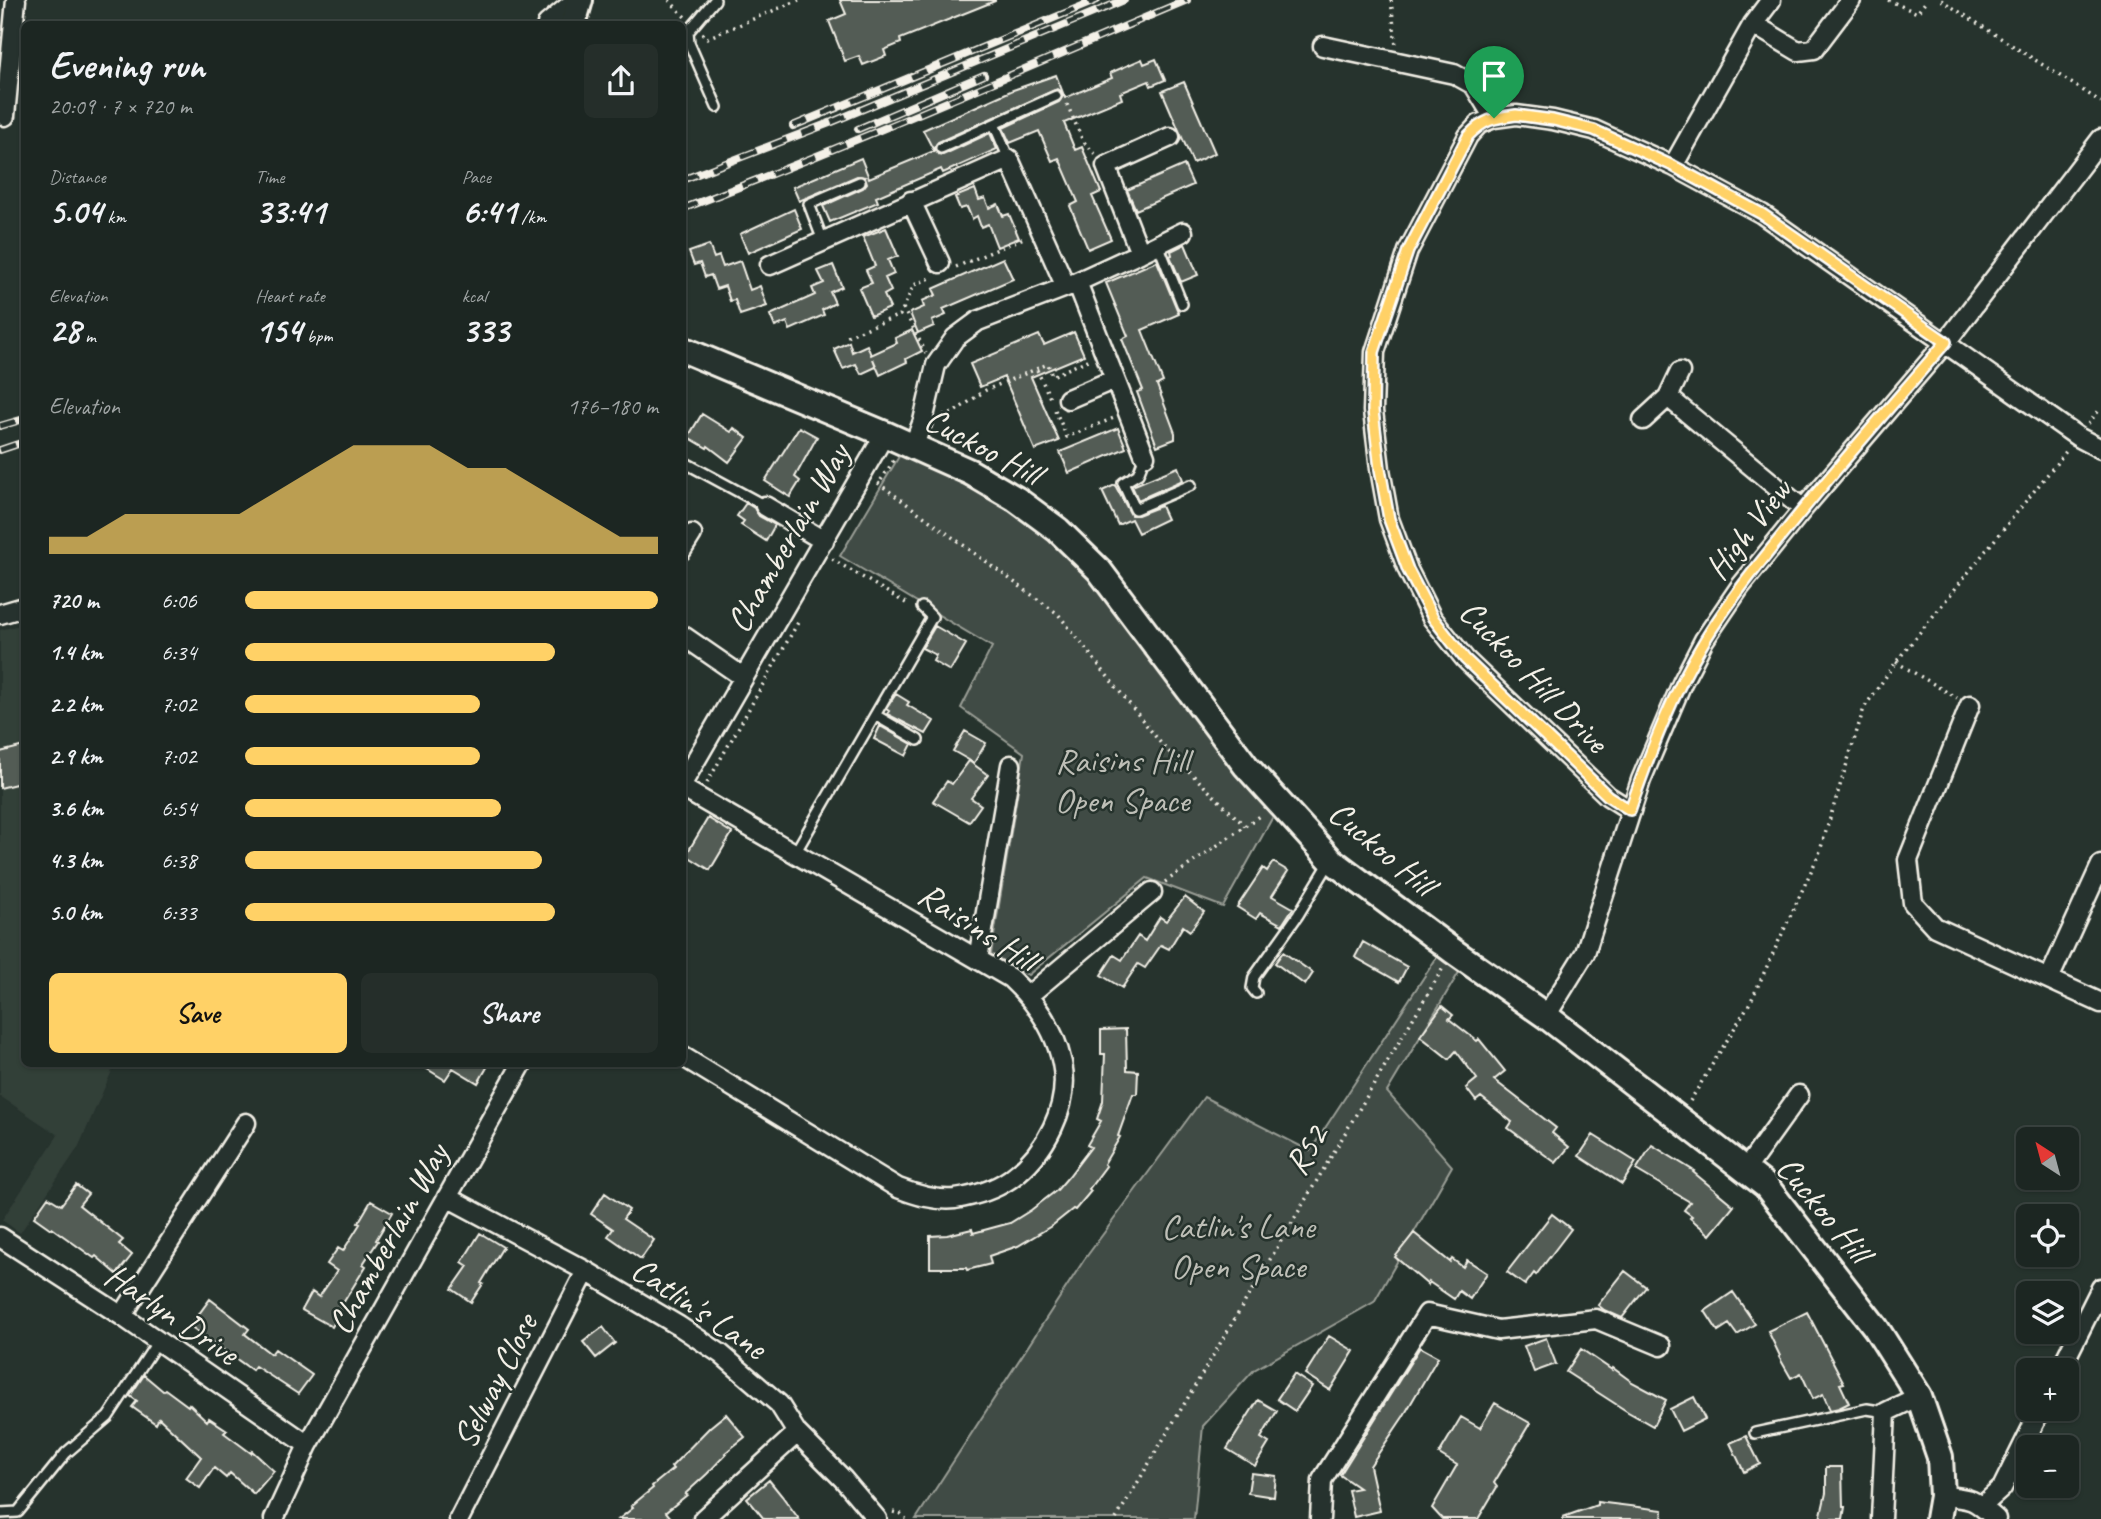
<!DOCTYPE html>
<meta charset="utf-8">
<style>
body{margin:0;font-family:Caveat,sans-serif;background:#252e2a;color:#f1f3f6;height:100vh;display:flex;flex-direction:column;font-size:26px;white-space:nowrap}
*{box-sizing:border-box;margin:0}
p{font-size:23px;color:#a0a5a5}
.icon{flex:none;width:38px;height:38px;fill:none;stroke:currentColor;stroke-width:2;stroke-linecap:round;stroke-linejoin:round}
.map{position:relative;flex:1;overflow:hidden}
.side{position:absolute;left:21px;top:21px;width:665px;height:1046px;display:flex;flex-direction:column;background:#1c2622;border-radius:10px;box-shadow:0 2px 5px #0004,0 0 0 2px #3a4340}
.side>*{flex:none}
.needle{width:46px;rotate:324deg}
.fabs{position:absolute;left:2016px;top:1127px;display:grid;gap:14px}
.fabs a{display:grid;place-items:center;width:63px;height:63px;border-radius:10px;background:#1c2622;box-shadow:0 2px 5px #0004,0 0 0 2px #3a4340;font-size:35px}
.pin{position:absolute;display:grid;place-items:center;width:60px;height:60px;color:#fff;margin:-72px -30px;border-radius:50% 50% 50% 0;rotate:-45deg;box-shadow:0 0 7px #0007}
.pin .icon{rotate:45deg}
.round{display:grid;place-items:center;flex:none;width:74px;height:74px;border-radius:10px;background:#252e2a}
.overview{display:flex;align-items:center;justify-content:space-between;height:119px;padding:0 28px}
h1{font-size:38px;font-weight:800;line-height:52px}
.stats{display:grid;grid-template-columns:repeat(3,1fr);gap:10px;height:119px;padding:7px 28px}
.stats div{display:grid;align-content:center}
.stats b{font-size:35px;font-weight:800}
.stats small{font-size:19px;font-weight:400}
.stats p{font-size:19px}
.chart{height:196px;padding:14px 28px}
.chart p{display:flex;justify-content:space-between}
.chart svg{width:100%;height:126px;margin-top:7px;fill:#ffd166;opacity:.7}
.cta{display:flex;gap:14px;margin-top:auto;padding:14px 28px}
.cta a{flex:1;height:80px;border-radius:10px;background:#ffd166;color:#111;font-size:28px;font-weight:800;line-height:80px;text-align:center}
.cta a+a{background:#252e2a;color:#f1f3f6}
ul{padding:0 28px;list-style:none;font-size:23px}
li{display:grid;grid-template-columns:112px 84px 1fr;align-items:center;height:52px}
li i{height:18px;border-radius:9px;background:#ffd166}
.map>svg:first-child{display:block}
.built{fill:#333f39}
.green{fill:#414b45;stroke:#9a9e96;stroke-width:2}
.building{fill:#525c55;stroke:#f4f1e8;stroke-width:2}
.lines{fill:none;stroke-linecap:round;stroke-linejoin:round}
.lane-casing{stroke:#f4f1e8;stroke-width:14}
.street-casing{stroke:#f4f1e8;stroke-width:23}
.secondary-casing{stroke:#f4f1e8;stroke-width:30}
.path{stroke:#f4f1e8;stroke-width:3.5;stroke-dasharray:2 5;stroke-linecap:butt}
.lane{stroke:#26332d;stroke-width:9}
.street{stroke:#26332d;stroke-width:18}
.secondary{stroke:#26332d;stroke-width:24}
.rail-casing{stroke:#f4f1e8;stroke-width:8}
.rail{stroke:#26332d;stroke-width:5;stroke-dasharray:16;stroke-linecap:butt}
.route-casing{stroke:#fff;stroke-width:14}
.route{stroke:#ffd166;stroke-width:9}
.labels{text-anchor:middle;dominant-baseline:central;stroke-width:5;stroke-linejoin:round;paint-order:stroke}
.street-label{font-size:35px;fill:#f4f1e8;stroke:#26332d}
.park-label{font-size:35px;fill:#bebfb7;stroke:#26332d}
</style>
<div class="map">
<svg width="2101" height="1519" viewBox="0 0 2101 1519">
<rect width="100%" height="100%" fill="#26332d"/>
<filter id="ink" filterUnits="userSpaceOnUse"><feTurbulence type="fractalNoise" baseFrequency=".0143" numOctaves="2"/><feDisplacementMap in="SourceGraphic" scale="14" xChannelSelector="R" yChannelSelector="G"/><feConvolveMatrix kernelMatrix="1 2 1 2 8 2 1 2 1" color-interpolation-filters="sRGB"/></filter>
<g filter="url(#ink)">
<path class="built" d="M 24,624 L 24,1064 L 115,1064 L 78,1148 L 20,1233 L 2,1220 L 58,1135 L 0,1096 L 0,630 Z"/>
<path class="green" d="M 901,453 L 1009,507 L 1050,542 L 1094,583 L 1275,813 L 1223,907 L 1147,878 L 1028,975 L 991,954 L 1024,753 L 961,708 L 992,647 L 840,556 Z
M 1439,954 L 1461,969 L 1387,1092 L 1452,1166 L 1374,1302 L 1254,1370 L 1203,1426 L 1194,1519 L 916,1519 L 1084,1260 L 1204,1097 L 1310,1151 Z"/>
<path class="building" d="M 840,0 L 995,0 L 995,1 L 900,39 L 901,43 L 884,50 L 886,56 L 863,65 L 859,56 L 845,61 L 829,21 L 846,14 Z
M 1142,59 L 1144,64 L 1156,59 L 1165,80 L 1151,86 L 1149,81 L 1120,93 L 1122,99 L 1064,123 L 1075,150 L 1082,147 L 1101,192 L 1092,196 L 1111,239 L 1088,249 L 1070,206 L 1078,202 L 1059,158 L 1052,161 L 1039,131 L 1010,143 L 1003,128 L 1059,102 L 1063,96 L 1061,91 L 1057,89 L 938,142 L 934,148 L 938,154 L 943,155 L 990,133 L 997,149 L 943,173 L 941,169 L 876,197 L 878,202 L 830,222 L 823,206 L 863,188 L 867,183 L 865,177 L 857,176 L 799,201 L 793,187 L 861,158 L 869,178 L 934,151 L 923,130 L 1013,90 L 1056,75 L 1065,98 L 1112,78 L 1110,73 Z
M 1184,82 L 1215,153 L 1193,163 L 1162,91 Z
M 1184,165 L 1193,185 L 1136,210 L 1127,190 Z
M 975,189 L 979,200 L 985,198 L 989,208 L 998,204 L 1003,216 L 1009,214 L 1019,238 L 997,247 L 988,224 L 981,227 L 977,216 L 972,219 L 967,207 L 960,209 L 955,197 Z
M 794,209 L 802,229 L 748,253 L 740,234 Z
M 886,228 L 898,256 L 888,260 L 894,274 L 885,278 L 891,291 L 884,295 L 890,308 L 871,316 L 859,288 L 872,283 L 866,270 L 875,266 L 863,237 Z
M 1185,244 L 1198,275 L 1181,282 L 1170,256 L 1172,255 L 1171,251 Z
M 709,245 L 714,258 L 719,256 L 723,267 L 740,261 L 750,290 L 760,286 L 767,306 L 740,315 L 735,300 L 730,301 L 725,286 L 716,289 L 711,275 L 705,277 L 700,263 L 694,265 L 689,252 Z
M 1003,258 L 1013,279 L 943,309 L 946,315 L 932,321 L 934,326 L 918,333 L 910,313 L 924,307 L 922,301 L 936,295 L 933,289 Z
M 1157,261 L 1179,314 L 1142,330 L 1163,382 L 1157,385 L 1175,433 L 1175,439 L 1157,446 L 1137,392 L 1143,390 L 1122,339 L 1128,336 L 1106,283 Z
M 833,265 L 842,287 L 830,292 L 835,303 L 822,310 L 824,315 L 790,330 L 787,322 L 775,327 L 770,315 L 815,295 L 812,288 L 824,283 L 818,271 Z
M 912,330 L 922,351 L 906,359 L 907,362 L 880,375 L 873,359 L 876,367 L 861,374 L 856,364 L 843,369 L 834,349 L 849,342 L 852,352 L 867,345 L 871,355 L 897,343 L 895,338 Z
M 1074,332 L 1084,355 L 1031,377 L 1059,441 L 1035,450 L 1004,377 L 980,387 L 970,364 L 1039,335 L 1044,345 Z
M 702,414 L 731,432 L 734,428 L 747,438 L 729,462 L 708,446 L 707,448 L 688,437 Z
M 799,427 L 817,437 L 795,477 L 800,481 L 790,497 L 765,481 Z
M 1118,428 L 1126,448 L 1069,473 L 1060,452 Z
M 1178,467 L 1183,480 L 1138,500 L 1132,486 Z
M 1115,485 L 1131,515 L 1138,515 L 1161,506 L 1167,519 L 1138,533 L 1131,519 L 1118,525 L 1102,491 Z
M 746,503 L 754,508 L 759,516 L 775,525 L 766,541 L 741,525 L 744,521 L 737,516 Z
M 935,626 L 966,644 L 950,671 L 933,661 L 936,655 L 922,648 Z
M 896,694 L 909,702 L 907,705 L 934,721 L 926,734 L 887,714 L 889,711 L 886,709 Z
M 880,726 L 912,744 L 906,756 L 874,739 Z
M 965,731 L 986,743 L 974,763 L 953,751 Z
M 24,746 L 24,782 L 0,788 L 0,752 Z
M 969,761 L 988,775 L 971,798 L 981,805 L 969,822 L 933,801 L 947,781 L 952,784 Z
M 708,818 L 732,833 L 710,870 L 686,855 Z
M 1273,862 L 1288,871 L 1272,896 L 1293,908 L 1282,925 L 1260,913 L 1256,919 L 1237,907 L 1263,868 L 1267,871 Z
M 1185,897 L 1204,912 L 1190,931 L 1183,926 L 1169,949 L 1161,945 L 1145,968 L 1138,964 L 1122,988 L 1101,975 L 1114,955 L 1122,960 L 1138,936 L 1145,941 L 1160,917 L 1166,921 Z
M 1363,942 L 1407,967 L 1399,982 L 1355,957 Z
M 1283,952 L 1313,973 L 1305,985 L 1275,963 Z
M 1442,1006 L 1453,1015 L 1449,1019 L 1477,1041 L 1479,1039 L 1505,1071 L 1494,1080 L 1556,1128 L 1552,1133 L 1569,1147 L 1556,1163 L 1508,1128 L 1512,1122 L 1481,1097 L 1476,1101 L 1466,1088 L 1477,1079 L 1456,1051 L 1449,1059 L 1420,1036 Z
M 1126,1029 L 1127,1070 L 1138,1071 L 1137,1094 L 1133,1094 L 1118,1136 L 1120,1137 L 1104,1164 L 1106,1166 L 1089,1189 L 1091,1191 L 1075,1210 L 1073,1209 L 1053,1225 L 1018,1246 L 989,1256 L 991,1264 L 967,1270 L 966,1268 L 930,1268 L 930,1236 L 947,1235 L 972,1229 L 973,1233 L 1010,1223 L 1031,1210 L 1057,1190 L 1069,1176 L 1091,1147 L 1087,1145 L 1101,1121 L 1097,1119 L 1103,1101 L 1105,1054 L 1101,1054 L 1101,1030 Z
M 419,1064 L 489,1064 L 478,1083 L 453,1068 L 445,1080 Z
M 1593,1135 L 1636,1162 L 1622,1184 L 1579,1156 Z
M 1652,1145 L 1694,1171 L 1693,1172 L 1734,1206 L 1710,1235 L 1690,1218 L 1692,1216 L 1684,1210 L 1690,1202 L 1636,1170 Z
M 76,1185 L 88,1194 L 79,1205 L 123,1240 L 119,1244 L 132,1255 L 117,1274 L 96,1256 L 94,1258 L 52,1228 L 51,1229 L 34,1217 L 48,1197 L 61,1205 Z
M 605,1193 L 629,1210 L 623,1219 L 654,1240 L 641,1259 L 608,1236 L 613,1229 L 591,1214 Z
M 371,1201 L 392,1213 L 376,1240 L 378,1241 L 363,1264 L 366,1266 L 340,1308 L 342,1309 L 332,1327 L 302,1310 L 312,1292 L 319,1297 L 337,1271 L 327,1264 L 338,1248 L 343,1251 L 360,1224 L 358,1223 Z
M 1552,1214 L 1571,1229 L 1536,1275 L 1534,1273 L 1525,1285 L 1507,1272 Z
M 480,1233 L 503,1247 L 481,1283 L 483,1284 L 471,1302 L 452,1289 L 468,1266 L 462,1262 Z
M 1414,1233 L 1450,1262 L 1452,1259 L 1463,1267 L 1467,1260 L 1487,1273 L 1470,1299 L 1459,1291 L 1454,1299 L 1429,1282 L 1428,1285 L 1395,1257 Z
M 1625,1271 L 1646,1287 L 1622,1318 L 1604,1310 L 1598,1305 Z
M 1733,1292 L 1755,1324 L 1737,1335 L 1729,1324 L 1718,1331 L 1705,1311 Z
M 210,1299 L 249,1329 L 245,1334 L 271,1354 L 275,1349 L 312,1375 L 298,1394 L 255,1366 L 252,1370 L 190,1326 Z
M 1807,1312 L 1844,1383 L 1840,1384 L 1849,1403 L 1839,1408 L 1830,1410 L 1823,1394 L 1813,1399 L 1801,1373 L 1791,1378 L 1779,1357 L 1780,1356 L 1768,1331 Z
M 603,1327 L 615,1343 L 596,1358 L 583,1342 Z
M 1329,1336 L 1354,1351 L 1330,1390 L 1305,1374 Z
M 1546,1338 L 1556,1364 L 1534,1372 L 1524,1346 Z
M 1420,1347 L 1438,1357 L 1403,1417 L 1370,1466 L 1380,1511 L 1354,1517 L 1348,1490 L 1359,1488 L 1340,1475 Z
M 1581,1349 L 1612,1370 L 1613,1368 L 1632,1382 L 1666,1400 L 1653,1426 L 1628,1412 L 1566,1372 Z
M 1294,1374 L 1312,1386 L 1295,1411 L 1277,1399 Z
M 144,1375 L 163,1391 L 165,1389 L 188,1406 L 189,1404 L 207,1421 L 209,1418 L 227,1430 L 224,1433 L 251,1453 L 252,1451 L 274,1471 L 254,1494 L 230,1473 L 226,1478 L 214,1468 L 200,1488 L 186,1478 L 201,1457 L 159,1418 L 156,1424 L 132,1407 L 137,1401 L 130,1396 Z
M 1694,1397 L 1705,1419 L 1681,1431 L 1670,1409 Z
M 1258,1400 L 1277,1411 L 1261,1438 L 1269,1443 L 1255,1466 L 1227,1449 Z
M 1495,1403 L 1530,1423 L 1494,1483 L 1497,1487 L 1478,1519 L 1442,1519 L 1432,1508 L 1457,1465 L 1439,1454 L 1461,1417 L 1480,1428 Z
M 726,1414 L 745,1437 L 725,1453 L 726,1454 L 707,1474 L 685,1494 L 687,1495 L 666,1512 L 672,1519 L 619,1519 L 633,1508 L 631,1506 L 653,1488 L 652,1486 L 673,1469 L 671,1467 L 710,1427 Z
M 1746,1436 L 1760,1464 L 1744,1472 L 1730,1443 Z
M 1826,1467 L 1842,1467 L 1843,1507 L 1845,1507 L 1843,1519 L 1820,1519 L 1826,1493 Z
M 1251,1473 L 1276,1476 L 1274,1497 L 1248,1493 Z
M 769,1480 L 782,1496 L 799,1519 L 764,1519 L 747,1498 Z
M 1597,1502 L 1663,1510 L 1662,1519 L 1563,1519 L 1563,1517 L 1597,1505 Z"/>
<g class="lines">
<g class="lane-casing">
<path id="lane" d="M 715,0 L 688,32 L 689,43 L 717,107
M 994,124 L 1056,96
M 941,148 L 994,124 L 1009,159
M 823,241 L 809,204 L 860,182
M 1158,244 L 1182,304
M 1145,456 L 1138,474 L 1123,483 L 1135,509 L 1191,485
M 682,461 L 765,506
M 875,715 L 918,740
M 795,853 L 932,617 L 922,607
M 1256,993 L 1252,988 L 1254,977 L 1298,915 L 1330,862
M 1755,1433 L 1867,1409 L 1886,1412
M 0,1513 L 18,1512 L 66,1453 L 108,1417 L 158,1341"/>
</g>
<g class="street-casing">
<path id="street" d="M 547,24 L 576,0
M 1753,24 L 1798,51 L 1814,49 L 1851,0
M 1323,46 L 1454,74 L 1474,85 L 1494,118
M 5,116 L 16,0
M 1673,166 L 1753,24 L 1771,0
M 911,201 L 940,263
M 1140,253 L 1183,232
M 770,265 L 1009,159 L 1066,287 L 978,321 L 955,338 L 936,365 L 923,421 L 913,447
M 1077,282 L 1140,253 L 1106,166 L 1170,137
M 1066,287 L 1077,282 L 1145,456
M 1668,397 L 1803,509
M 1068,399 L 1115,379
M 1643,420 L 1668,397 L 1680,372
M 765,506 L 824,541
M 682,550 L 692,534
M 0,614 L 24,607
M 682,635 L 743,677
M 1970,705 L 1908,860 L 1913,903 L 1935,927 L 2101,1003
M 682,784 L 885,434
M 682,788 L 1010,978 C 1035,1001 1055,1029 1062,1063 C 1071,1106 1045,1154 1010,1179 C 994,1190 974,1196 955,1199 C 935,1201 916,1195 898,1188 L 682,1056
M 1630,810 L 1608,796 L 1465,659 L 1432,618 L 1408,570 L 1389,519 L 1380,469 L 1373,411 L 1375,352 L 1408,251 L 1468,136 L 1479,124 L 1494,118 L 1516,115 L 1553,120 L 1594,130 L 1673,166 L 1762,214 L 2078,437 L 2101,449
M 978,959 L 1011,765
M 2049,979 L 2101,865
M 1029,995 L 1152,892
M 1546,1016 L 1585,953 L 1641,780 L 1682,683 L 1704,640 L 1740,587 L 1803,509 L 1946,342 L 2101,139
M 1746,1169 L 1799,1095
M 447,1197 L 586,1271 L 679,1326 L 721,1354 L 779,1404 L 797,1433 L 843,1479 L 877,1519
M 0,1237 L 122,1316 L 308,1445
M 122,1316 L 246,1123
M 2060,1370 L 2101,1288
M 1942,1496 C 1972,1498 1974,1499 1996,1519
M 1982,1506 L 2002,1488 L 2041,1409
M 274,1519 L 308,1445 L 522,1064
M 459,1519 L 586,1271
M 703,1519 L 797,1433
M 1320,1519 L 1322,1480 L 1427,1314 L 1498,1330 L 1596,1319 L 1661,1346
M 1881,1519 L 1886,1412 L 1919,1396"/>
</g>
<g class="secondary-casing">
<path id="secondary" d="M 573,24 L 580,0
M 682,349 L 885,434 L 970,472 L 1016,499 L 1058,530 L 1099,570 L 1246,766 L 1331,860 L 1453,951 L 1546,1016 L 1766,1186 L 1876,1328 L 1919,1396 L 1940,1457 L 1942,1496 L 1938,1519"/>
</g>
<path class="path" d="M 669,0 L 686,18
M 1391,0 L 1396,46
M 1888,0 L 1917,13 L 1927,0
M 1941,0 L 2101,102
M 702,33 L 707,38 L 799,0
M 1067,104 L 1083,141 L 1095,154
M 956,267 L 1026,237
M 903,308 L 926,353
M 847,336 L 900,315 L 914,285 L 933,277
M 1037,370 L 1051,400
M 1055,410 L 1067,437 L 1114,418
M 943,415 L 953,413 L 986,390 L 1048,364 L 1052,376 L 1090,359
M 2088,424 L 2101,408
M 881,480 L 894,460
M 878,483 L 1058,614 L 1163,746 L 1245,826
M 832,559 L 909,605
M 1896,662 L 1957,698
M 707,783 L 800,619
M 1165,882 L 1262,814
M 1690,1101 L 1751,1001 L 1819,854 L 1864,708 L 1896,662 L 2068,449
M 893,1512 L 901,1514 L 906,1519
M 1116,1519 L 1443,968"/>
<use href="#lane" class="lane"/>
<use href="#street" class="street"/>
<use href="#secondary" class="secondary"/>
<g class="rail-casing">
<path id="rail" d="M 793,126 L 1097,0
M 858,129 L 984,75
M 682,180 L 832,122 L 1124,0
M 682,209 C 853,144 1019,71 1187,0
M 0,426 L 24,419
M 0,450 L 24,442"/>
</g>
<use href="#rail" class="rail"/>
</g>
</g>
<g class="lines" filter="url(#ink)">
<g class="route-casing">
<path id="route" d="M 1516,115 L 1553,120 L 1594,130 L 1673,166 L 1762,214 L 1946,342 C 1892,405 1836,468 1784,533 C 1756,567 1728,602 1705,640 C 1673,692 1650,752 1630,810 L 1608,796 L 1465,659 L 1433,618 L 1408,570 L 1389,519 L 1380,469 L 1373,411 L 1374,352 L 1408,251 L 1468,136 C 1484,119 1494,118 1516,115 Z"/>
</g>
<use href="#route" class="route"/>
</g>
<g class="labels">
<g class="street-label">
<text transform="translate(983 446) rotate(28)">Cuckoo Hill</text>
<text transform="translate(1748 529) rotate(-52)">High View</text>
<text transform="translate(788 538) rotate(-60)">Chamberlain Way</text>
<text transform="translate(1534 676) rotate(46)">Cuckoo Hill Drive</text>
<text transform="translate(1382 848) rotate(40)">Cuckoo Hill</text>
<text transform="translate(978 927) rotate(33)">Raisins Hill</text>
<text transform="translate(1306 1150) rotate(-59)">R52</text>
<text transform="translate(1824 1209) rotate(50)">Cuckoo Hill</text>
<text transform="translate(388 1239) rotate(-61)">Chamberlain Way</text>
<text transform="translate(699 1308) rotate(34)">Catlin's Lane</text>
<text transform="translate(172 1314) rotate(34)">Harlyn Drive</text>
<text transform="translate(495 1381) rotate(-63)">Selway Close</text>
</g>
<g class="park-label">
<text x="1122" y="760">Raisins Hill<tspan x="1122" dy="40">Open Space</tspan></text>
<text x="1238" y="1226">Catlin's Lane<tspan x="1238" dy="40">Open Space</tspan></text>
</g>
</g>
</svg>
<div class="fabs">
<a><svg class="needle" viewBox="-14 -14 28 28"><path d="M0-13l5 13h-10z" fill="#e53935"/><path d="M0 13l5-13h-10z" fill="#a0a5a5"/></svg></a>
<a><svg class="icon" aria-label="locate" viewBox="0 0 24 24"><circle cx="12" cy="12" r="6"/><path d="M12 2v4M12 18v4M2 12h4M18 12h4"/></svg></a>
<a><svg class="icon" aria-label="layers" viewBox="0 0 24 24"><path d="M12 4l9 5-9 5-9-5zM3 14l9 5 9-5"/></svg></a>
<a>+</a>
<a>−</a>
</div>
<div class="pin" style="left:1494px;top:118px;background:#1e9e55"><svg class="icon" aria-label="arrive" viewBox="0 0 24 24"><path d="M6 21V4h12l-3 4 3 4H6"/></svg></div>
<section class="side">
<div class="overview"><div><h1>Evening run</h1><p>20:09 · 7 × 720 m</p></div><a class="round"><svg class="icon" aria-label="share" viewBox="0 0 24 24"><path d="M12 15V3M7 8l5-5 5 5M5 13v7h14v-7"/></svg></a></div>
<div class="stats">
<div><p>Distance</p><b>5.04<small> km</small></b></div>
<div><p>Time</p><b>33:41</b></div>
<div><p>Pace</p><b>6:41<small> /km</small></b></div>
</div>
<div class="stats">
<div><p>Elevation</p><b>28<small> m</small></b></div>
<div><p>Heart rate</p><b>154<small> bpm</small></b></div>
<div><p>kcal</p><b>333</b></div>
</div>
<div class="chart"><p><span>Elevation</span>176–180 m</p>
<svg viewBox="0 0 160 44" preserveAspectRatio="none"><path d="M0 44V38L10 38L20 30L30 30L40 30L50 30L60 22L70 14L80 6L90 6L100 6L110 14L120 14L130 22L140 30L150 38L160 38V44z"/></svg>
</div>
<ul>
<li><b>720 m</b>6:06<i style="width:100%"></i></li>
<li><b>1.4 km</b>6:34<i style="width:75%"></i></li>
<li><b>2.2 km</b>7:02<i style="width:57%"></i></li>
<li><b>2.9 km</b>7:02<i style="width:57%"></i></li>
<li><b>3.6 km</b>6:54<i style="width:62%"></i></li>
<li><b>4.3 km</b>6:38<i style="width:72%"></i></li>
<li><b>5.0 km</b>6:33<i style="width:75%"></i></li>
</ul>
<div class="cta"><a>Save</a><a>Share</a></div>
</section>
</div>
